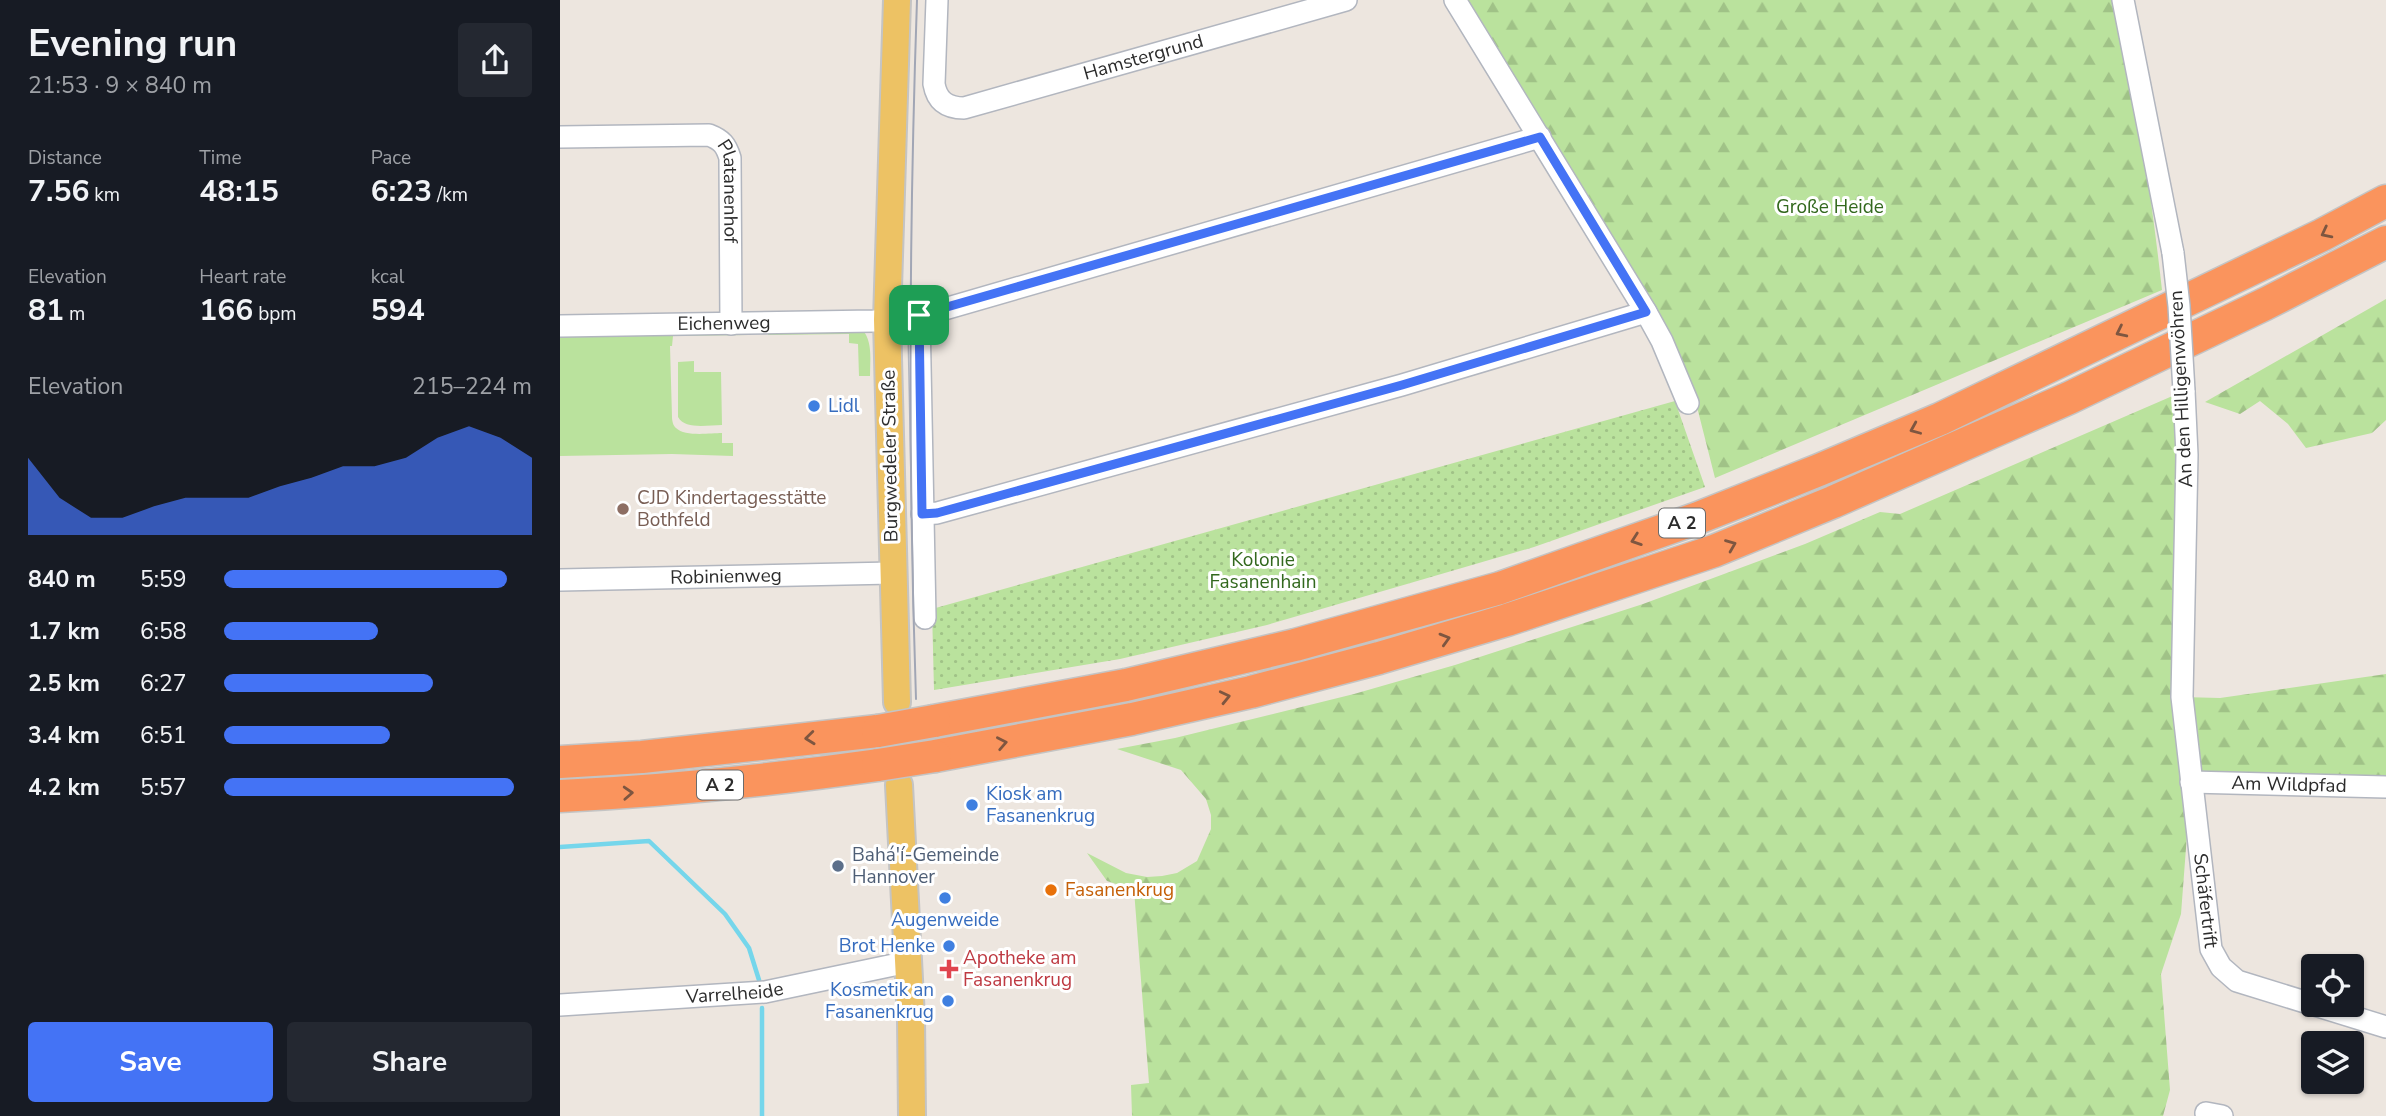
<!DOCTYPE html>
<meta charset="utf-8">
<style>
body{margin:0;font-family:"Nunito Sans",sans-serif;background:#242831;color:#f1f3f6;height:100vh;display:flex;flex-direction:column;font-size:26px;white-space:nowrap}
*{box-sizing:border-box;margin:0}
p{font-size:23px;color:#9ea1a6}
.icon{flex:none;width:38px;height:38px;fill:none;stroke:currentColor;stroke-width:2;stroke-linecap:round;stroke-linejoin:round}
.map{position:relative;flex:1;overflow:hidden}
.side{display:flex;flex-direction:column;background:#171b24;width:560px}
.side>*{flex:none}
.buttons{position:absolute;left:1741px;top:954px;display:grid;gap:14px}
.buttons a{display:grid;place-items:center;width:63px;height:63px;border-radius:7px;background:#171b24;box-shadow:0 2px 5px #0004;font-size:35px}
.pin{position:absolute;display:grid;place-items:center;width:60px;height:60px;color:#fff;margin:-30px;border-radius:14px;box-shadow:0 4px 10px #0006}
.round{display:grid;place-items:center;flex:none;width:74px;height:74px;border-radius:7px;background:#242831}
.overview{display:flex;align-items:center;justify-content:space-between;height:119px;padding:0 28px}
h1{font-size:38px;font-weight:700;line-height:52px}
.figures{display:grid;grid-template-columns:repeat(3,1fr);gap:10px;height:119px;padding:7px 28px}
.figures div{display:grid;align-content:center}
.figures b{font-size:30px;font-weight:700}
.figures small{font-size:19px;font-weight:400}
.figures p{font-size:19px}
.chart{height:196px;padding:14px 28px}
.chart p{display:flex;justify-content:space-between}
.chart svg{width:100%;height:126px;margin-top:7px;fill:#4473f5;opacity:.7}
.button{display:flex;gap:14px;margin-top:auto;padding:14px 28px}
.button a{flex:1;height:80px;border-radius:7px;background:#4473f5;color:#fff;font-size:28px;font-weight:700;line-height:80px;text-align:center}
.button a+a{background:#242831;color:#f1f3f6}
ul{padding:0 28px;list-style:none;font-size:23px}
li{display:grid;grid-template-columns:112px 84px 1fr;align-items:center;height:52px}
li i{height:18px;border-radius:9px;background:#4473f5}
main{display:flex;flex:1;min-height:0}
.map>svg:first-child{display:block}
.grass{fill:#bae29d}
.forest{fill:url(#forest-firs)}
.garden{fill:url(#garden-dots)}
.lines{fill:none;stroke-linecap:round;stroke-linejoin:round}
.stream{stroke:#75d6eb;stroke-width:4.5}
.minor-casing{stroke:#b2b6bf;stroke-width:24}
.major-casing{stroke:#c4c4c4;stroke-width:30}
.highway-casing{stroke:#c4c4c4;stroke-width:35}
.minor{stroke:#fff;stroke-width:21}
.major{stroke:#edc264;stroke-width:26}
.highway{stroke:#fa945d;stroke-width:32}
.tram{stroke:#a1a6b5;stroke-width:2}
.minor-bridge-casing{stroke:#b2b6bf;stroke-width:24;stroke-linecap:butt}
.highway-bridge-casing{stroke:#c4c4c4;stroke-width:35;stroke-linecap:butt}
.minor-bridge{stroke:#fff;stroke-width:21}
.highway-bridge{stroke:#fa945d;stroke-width:32}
.oneway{stroke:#7e5640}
.route-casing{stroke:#fff;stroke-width:14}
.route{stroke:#4473f5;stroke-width:9}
.shop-dot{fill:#3f7fe0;stroke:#fff;stroke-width:2.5}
.education-dot{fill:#8d6e63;stroke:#fff;stroke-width:2.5}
.service-dot{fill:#5c6f8a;stroke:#fff;stroke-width:2.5}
.food-dot{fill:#e8710a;stroke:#fff;stroke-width:2.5}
.health-dot{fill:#e0444e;stroke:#fff;stroke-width:2.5}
.labels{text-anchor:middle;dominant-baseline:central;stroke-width:6;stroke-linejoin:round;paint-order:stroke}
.shield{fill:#fff;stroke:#6b6b6b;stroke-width:2}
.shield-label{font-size:18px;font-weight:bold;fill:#2c2c2c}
.street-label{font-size:19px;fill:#2c2c2c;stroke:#fff}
.park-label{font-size:19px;fill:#32681d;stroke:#fff}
.shop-label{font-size:19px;fill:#366cbe;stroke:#fff;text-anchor:start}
.education-label{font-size:19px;fill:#785e54;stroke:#fff;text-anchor:start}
.service-label{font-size:19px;fill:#4e5e75;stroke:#fff;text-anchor:start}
.food-label{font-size:19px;fill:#c56008;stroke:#fff;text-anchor:start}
.health-label{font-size:19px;fill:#be3a42;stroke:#fff;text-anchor:start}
</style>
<main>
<section class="side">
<div class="overview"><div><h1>Evening run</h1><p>21:53 · 9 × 840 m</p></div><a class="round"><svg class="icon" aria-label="share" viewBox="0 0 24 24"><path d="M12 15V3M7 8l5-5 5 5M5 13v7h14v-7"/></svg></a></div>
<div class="figures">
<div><p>Distance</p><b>7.56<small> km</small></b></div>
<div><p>Time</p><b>48:15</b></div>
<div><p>Pace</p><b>6:23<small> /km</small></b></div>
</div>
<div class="figures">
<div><p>Elevation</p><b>81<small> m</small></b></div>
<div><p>Heart rate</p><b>166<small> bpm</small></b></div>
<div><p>kcal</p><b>594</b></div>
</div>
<div class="chart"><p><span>Elevation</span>215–224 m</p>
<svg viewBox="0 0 160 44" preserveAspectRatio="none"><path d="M0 44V17L10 31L20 38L30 38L40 34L50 31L60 31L70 31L80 27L90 24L100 20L110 20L120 17L130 10L140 6L150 10L160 17V44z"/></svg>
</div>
<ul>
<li><b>840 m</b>5:59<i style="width:92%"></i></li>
<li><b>1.7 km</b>6:58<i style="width:50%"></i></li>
<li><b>2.5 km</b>6:27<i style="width:68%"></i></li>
<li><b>3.4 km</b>6:51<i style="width:54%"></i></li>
<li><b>4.2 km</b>5:57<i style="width:94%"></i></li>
</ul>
<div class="button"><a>Save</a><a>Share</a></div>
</section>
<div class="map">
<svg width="1826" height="1116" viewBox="0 0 1826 1116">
<defs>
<pattern id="forest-firs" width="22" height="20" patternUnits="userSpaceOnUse" patternTransform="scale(1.75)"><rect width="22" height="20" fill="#bae29d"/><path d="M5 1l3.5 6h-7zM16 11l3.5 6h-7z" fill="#a0c287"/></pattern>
<pattern id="garden-dots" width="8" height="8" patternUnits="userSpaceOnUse" patternTransform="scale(1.75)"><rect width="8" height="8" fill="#bae29d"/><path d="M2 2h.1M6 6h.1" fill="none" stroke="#a0c287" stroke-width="1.8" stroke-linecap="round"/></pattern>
</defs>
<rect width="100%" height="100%" fill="#ede6df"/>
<path class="grass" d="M 302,329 C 313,342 310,359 310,376 L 299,376 L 298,344 L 289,343 L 289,334 L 208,335 L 209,332 Z
M 188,332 L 188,335 L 113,336 L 112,346 L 110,346 L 112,417 C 112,420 113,426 116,428 C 125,437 150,433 162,433 L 162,443 L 173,443 L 173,456 L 112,454 L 0,456 L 0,333 Z
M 134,361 L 134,372 L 161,372 L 162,425 C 148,425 125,430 118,417 L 118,362 Z"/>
<path class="forest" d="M 895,0 L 1558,0 C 1577,96 1591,193 1602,290 L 1155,478 L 1136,403 Z
M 1826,299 L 1826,420 L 1812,433 L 1746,448 L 1728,424 L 1700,401 L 1680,414 L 1645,402 Z
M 1624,391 L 1622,697 L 1660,698 L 1826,674 L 1826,787 L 1631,782 L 1621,914 L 1601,974 L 1610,1090 L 1603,1116 L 572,1116 L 571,1085 L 589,1083 L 574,890 L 547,881 L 527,853 L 566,873 L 587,877 L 602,876 L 617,873 L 637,861 L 651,829 L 651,815 L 646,799 L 621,770 L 557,749 L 615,738 L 794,694 L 895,665 L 1083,604 L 1245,544 L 1320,512 L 1340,514 Z"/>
<path class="garden" d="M 1115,401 L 1145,487 L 974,547 L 707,625 L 560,659 L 374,690 L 372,609 Z"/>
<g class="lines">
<path class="stream" d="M 0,847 L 89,841 L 165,914 L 189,948 L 199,980
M 202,1116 L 202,1008"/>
<g class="minor-casing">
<g id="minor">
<path id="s1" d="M 377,0 L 374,84 C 377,101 387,108 404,108 L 786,0"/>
<path d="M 895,0 L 1086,312 L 1102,341 L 1128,403"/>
<path d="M 1563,0 L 1613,253"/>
<path id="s2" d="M 0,137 L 149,135 C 162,140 166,145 170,158 L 171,324"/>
<path d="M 359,315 L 365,618"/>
<path id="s3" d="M 0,326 L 314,321 L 350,319 L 980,137"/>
<path id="s4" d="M 1624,391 L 1627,455 L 1622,697 L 1651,949 L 1661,967 L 1677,981 L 1826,1027"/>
<path d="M 362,514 L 377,513 L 842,385 L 1086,312"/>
<path id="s5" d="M 0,580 L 332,573"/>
<path id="s6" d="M 1631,782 L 1826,787"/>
<path id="s7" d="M 0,1005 L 205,992 L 348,962"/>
<path d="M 1646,1113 L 1662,1116"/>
</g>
</g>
<g class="major-casing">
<path id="major" d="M 337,702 L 327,320 L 337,0
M 339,785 L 351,1018 L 352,1116"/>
</g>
<g class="highway-casing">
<path id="highway" d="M 374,721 L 566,685 L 735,645 L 940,588 L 1138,518 L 1259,470 L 1380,419 L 1762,235 L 1826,201
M 375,756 L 572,719 L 691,692 L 819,658 L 947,620 L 1154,551 L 1273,502 L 1509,398 L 1705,304 L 1826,242
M 0,762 L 82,757 L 318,731
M 0,796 C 107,791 212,780 318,765"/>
</g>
<use href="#minor" class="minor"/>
<use href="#major" class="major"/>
<use href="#highway" class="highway"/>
<path class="tram" d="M 356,699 C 348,466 349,233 357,0"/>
<g class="minor-bridge-casing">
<path id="minor-bridge" d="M 1613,253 L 1619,306 L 1624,391"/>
</g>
<g class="highway-bridge-casing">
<path id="highway-bridge" d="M 318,731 L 374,721
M 318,765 L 375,756"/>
</g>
<use href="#minor-bridge" class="minor-bridge"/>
<use href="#highway-bridge" class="highway-bridge"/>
</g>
<defs><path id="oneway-chevron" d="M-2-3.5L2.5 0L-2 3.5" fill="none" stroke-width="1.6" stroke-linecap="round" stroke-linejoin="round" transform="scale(1.75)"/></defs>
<g class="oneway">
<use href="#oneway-chevron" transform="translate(1766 233) rotate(153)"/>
<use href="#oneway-chevron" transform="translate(1561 332) rotate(154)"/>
<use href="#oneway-chevron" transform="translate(1355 429) rotate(157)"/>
<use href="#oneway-chevron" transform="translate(1076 540) rotate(161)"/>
<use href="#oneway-chevron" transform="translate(1171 545) rotate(-22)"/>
<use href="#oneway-chevron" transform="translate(885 639) rotate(-16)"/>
<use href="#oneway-chevron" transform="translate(665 697) rotate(-13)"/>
<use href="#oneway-chevron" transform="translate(250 738) rotate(174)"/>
<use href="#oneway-chevron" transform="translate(442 743) rotate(-11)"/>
<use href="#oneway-chevron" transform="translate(68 793) rotate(-3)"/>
</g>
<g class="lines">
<g class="route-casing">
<path id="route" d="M 980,137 L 1086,312 L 842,385 L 377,513 L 362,514 L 359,315 Z"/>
</g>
<use href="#route" class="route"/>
</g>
<g class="shop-dot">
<circle cx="254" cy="406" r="7"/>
<circle cx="412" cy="805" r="7"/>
<circle cx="385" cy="898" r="7"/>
<circle cx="389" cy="946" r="7"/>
<circle cx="388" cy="1001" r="7"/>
</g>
<circle class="education-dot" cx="63" cy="509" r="7"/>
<circle class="service-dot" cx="278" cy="866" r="7"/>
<circle class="food-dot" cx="491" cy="890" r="7"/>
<path class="health-dot" d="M385.5 958.5h7v7h7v7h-7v7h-7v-7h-7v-7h7z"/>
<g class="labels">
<g class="shield">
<rect x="1099" y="508.5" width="46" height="29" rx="5"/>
<rect x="137" y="770.5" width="46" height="29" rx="5"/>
</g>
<g class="shield-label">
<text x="1122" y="523">A 2</text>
<text x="160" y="785">A 2</text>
</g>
<g class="street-label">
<text stroke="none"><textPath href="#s1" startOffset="313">Hamstergrund</textPath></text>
<text stroke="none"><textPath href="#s2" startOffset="215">Platanenhof</textPath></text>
<text stroke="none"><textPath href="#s3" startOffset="164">Eichenweg</textPath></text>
<text transform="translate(1621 389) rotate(-93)">An den Hilligenwöhren</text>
<text transform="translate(330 456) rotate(-91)">Burgwedeler Straße</text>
<text stroke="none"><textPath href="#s5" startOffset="166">Robinienweg</textPath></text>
<text stroke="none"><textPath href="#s6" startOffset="98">Am Wildpfad</textPath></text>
<text stroke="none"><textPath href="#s4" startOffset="511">Schäfertrift</textPath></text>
<text stroke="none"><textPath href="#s7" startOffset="175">Varrelheide</textPath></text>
</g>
<g class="park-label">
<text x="1270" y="207">Große Heide</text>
<text x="703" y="560">Kolonie<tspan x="703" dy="22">Fasanenhain</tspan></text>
</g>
<g class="shop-label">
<text x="268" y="406">Lidl</text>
<text x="426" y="794">Kiosk am<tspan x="426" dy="22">Fasanenkrug</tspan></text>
<text x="385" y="920" text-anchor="middle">Augenweide</text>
<text x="375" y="946" text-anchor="end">Brot Henke</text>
<text x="374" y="990" text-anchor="end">Kosmetik an<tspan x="374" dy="22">Fasanenkrug</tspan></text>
</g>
<g class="education-label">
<text x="77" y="498">CJD Kindertagesstätte<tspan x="77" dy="22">Bothfeld</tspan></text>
</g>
<g class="service-label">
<text x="292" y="855">Bahá'í-Gemeinde<tspan x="292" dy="22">Hannover</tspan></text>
</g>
<g class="food-label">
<text x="505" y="890">Fasanenkrug</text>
</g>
<g class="health-label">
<text x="403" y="958">Apotheke am<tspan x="403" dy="22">Fasanenkrug</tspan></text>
</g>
</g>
</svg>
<div class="buttons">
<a><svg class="icon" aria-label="locate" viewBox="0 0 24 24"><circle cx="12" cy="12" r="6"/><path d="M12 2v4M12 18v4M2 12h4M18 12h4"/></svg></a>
<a><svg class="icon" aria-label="layers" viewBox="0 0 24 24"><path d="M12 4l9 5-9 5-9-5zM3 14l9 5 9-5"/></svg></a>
</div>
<div class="pin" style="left:359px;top:315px;background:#1e9e55"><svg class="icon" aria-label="arrive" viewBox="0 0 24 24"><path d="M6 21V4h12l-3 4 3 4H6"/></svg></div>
</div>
</main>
